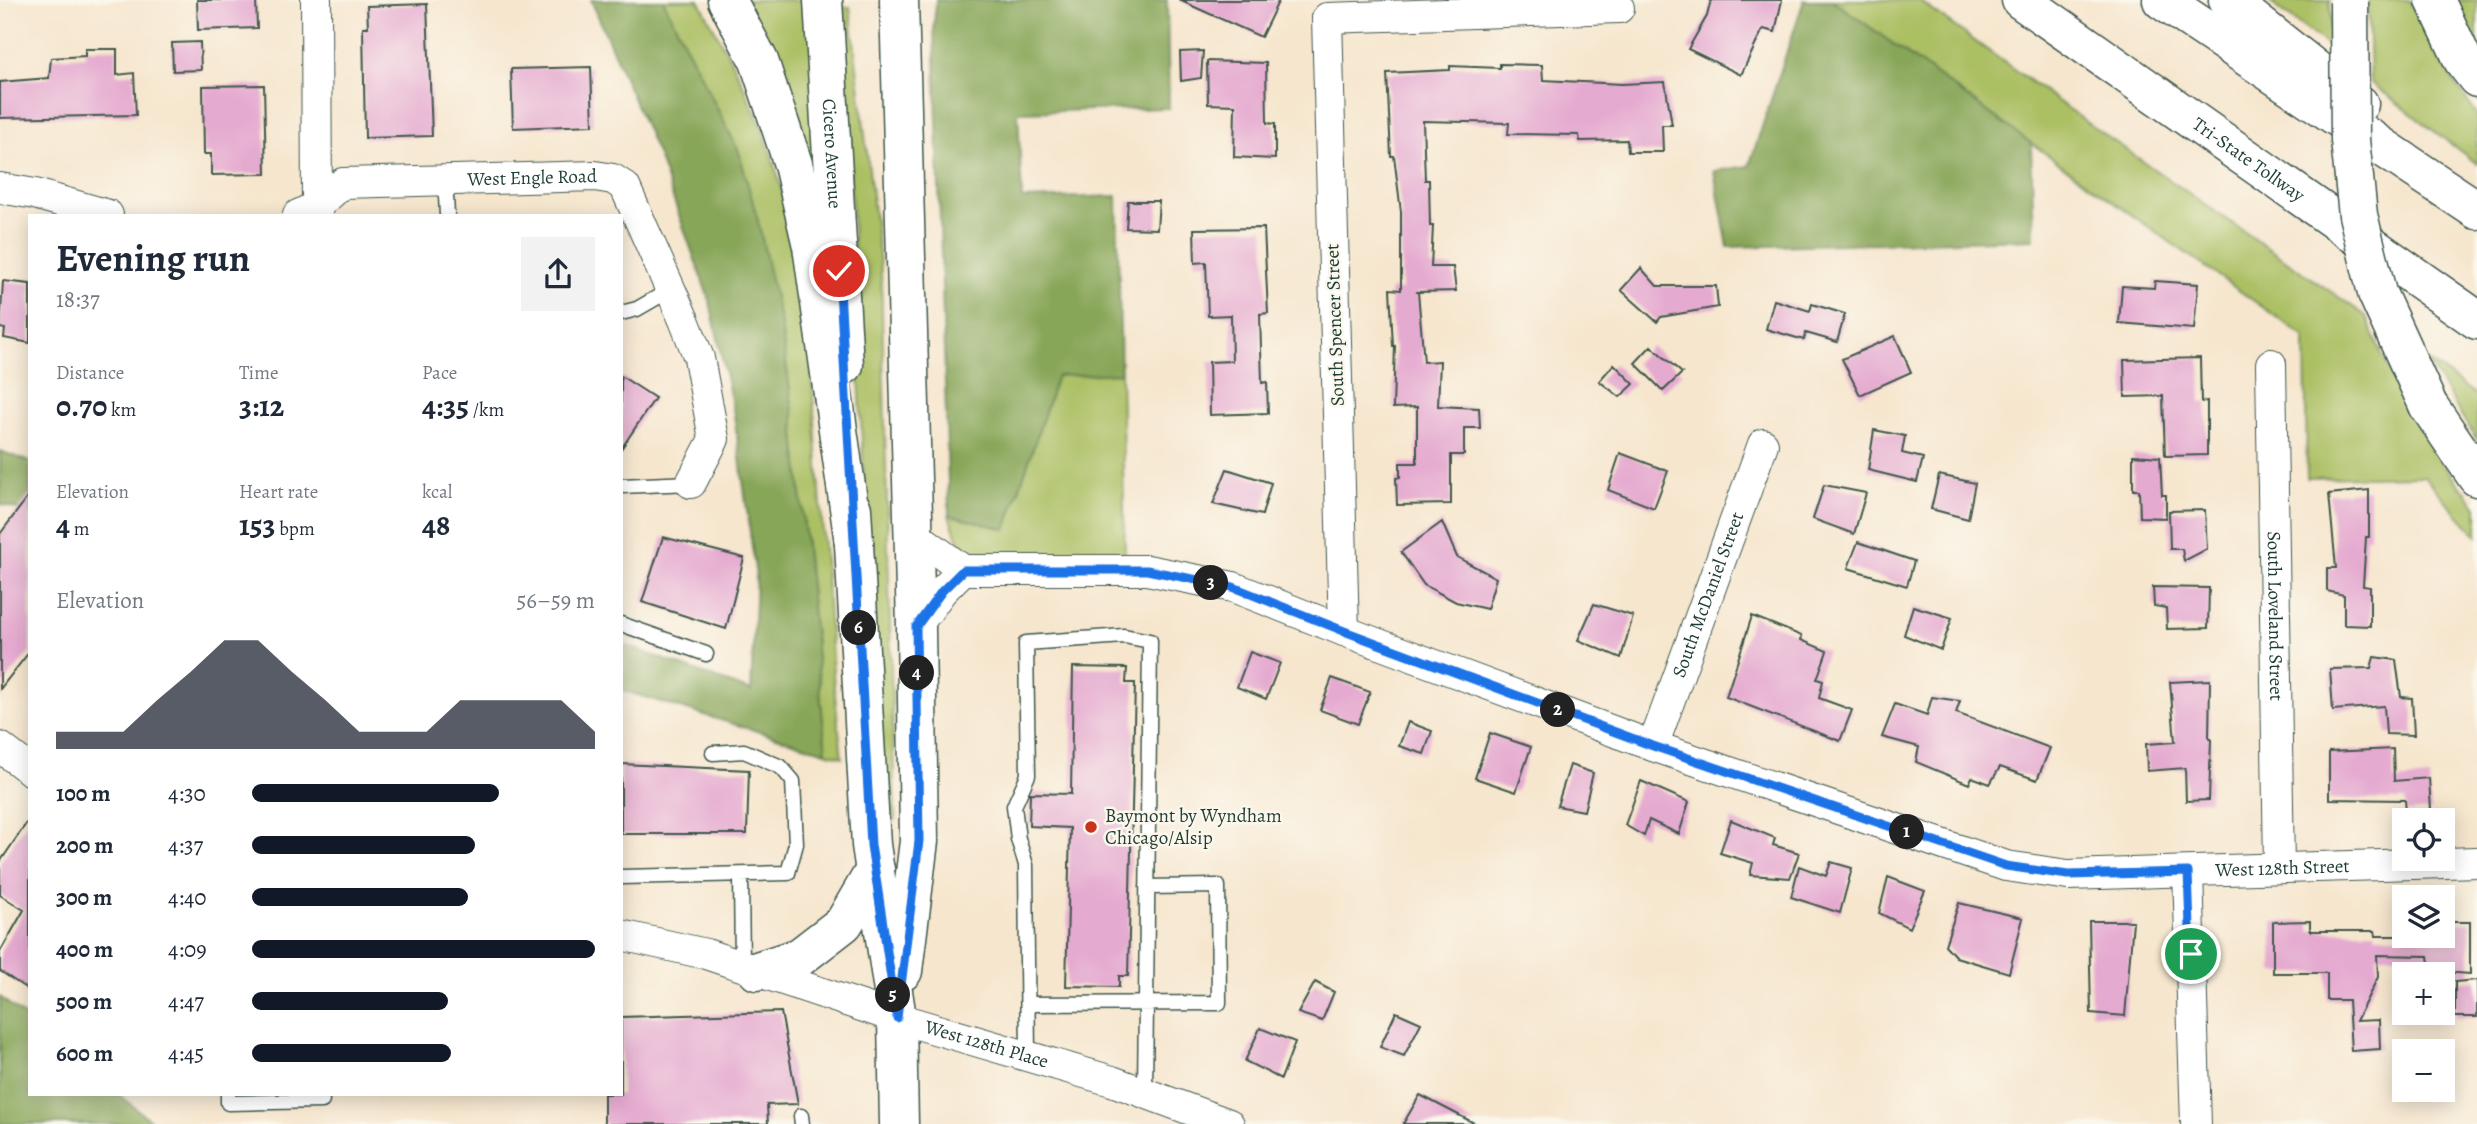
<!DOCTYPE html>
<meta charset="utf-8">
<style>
body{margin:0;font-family:Alegreya,serif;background:#f2f2f3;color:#1f2937;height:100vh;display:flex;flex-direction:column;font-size:26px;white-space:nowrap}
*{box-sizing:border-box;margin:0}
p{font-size:23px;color:#747a83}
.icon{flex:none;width:38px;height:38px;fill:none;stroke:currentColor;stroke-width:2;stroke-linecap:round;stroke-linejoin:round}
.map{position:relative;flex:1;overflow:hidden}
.panel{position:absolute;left:28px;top:214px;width:595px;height:882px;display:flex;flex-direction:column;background:#fff;border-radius:0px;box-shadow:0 4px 18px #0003}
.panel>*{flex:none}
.controls{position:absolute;left:2392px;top:808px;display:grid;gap:14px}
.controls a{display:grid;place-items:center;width:63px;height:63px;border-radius:0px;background:#fff;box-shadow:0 4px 18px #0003;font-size:35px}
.pin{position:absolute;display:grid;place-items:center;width:60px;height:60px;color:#fff;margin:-30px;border:4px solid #fff;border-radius:50%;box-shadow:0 2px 7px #0007}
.km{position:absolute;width:35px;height:35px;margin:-18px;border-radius:50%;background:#222;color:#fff;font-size:19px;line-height:35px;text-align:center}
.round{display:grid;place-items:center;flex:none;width:74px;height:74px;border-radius:0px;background:#f2f2f3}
.headline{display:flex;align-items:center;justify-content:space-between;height:119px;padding:0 28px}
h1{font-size:38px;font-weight:700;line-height:52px}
.figures{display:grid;grid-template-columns:repeat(3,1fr);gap:10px;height:119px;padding:7px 28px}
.figures div{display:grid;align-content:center}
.figures b{font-size:30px;font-weight:700}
.figures small{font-size:19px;font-weight:400}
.figures p{font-size:19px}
.chart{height:196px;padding:14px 28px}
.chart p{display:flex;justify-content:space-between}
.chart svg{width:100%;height:126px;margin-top:7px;fill:#111827;opacity:.7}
ul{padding:0 28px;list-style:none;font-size:23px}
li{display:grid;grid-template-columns:112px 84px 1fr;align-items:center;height:52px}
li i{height:18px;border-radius:9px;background:#111827}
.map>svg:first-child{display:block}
.green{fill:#abbf63;stroke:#657e4c;stroke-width:2}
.forest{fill:#88a659;stroke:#547246;stroke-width:2}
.building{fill:#e5aad0}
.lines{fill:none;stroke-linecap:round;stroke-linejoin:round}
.service-casing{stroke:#3f564b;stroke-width:17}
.minor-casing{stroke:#3f564b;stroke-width:32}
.primary-casing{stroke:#3f564b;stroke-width:41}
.motorway-casing{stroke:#3f564b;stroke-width:41}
.service{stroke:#fff;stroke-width:14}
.minor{stroke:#fff;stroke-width:30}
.primary{stroke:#fff;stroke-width:38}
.motorway{stroke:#fff;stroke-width:38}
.motorway-bridge-casing{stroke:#3f564b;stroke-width:41;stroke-linecap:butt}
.motorway-bridge{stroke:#fff;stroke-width:38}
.route-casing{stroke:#fff;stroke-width:14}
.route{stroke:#1a73e8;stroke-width:9}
.poi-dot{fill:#c8321e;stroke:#fbf7ec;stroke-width:2.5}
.labels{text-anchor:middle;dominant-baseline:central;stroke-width:5;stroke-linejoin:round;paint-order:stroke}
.street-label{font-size:19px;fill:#1f3d34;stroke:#fbf7ec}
.poi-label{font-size:19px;fill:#1f3d34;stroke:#fbf7ec;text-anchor:start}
</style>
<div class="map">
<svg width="2477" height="1124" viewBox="0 0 2477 1124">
<rect width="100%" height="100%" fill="#fbf7ec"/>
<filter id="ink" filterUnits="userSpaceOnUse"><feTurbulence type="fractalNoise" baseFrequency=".0143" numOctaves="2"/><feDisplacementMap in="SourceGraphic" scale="14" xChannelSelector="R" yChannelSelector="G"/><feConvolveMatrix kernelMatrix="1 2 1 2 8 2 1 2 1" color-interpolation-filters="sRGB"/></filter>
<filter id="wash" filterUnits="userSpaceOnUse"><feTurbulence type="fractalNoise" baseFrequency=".00686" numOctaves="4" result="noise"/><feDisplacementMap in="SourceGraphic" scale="28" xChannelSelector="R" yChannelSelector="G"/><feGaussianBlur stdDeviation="1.57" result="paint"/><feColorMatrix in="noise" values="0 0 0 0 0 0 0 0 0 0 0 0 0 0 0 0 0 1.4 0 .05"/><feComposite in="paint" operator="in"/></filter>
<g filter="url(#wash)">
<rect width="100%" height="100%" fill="#f6e6ce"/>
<path class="green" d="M 663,0 L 699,0 L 740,78 L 765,135 L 780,183 L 806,298 L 834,687 L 842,757 L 826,752 L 793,412 L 780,320 L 739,152 Z
M 741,0 L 813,0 L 820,187 Z
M 1832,0 L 1918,0 L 2099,131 L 2366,316 L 2382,355 L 2419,428 L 2444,466 L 2477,506 L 2477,536 L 2424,476 L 2307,478 L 2305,337 L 2102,194 Z
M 2267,0 L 2330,0 L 2331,48 Z
M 2368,0 L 2409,0 L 2441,62 L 2477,115 L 2477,164 L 2370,82 Z
M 2453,0 L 2477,0 L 2477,48 Z
M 843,7 L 850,7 L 881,272 L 895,820 L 887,821 L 868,578 Z
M 2426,359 L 2477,396 L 2477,440 Z
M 1121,373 L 1125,554 L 989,558 C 961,549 957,542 949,515 L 1006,529 L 1057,375 Z"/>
<path class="forest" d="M 591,0 L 663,0 L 739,152 L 758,221 L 780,320 L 793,412 L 826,752 L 621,690 L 621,644 L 751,691 L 756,577 L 734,414 L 710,302 L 658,156 Z
M 936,0 L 1167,0 L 1169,108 L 1018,112 L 1022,199 L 1117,196 L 1121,373 L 1057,376 L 1006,529 L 949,515 L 934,25 Z
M 1804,0 L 1832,0 L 2031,143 L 2034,239 L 1728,247 L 1714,171 L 1749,166 Z
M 0,451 L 30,462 L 30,513 L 0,504 Z
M 0,997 L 30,1021 L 30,1094 L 118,1094 L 155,1124 L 0,1124 Z"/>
<g id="blocks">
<path class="building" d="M 197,0 L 256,0 L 257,28 L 198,30 Z
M 1179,0 L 1279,0 L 1261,37 Z
M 1711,0 L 1782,0 L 1775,32 L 1763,29 L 1741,75 L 1688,49 L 1707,16 Z
M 427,4 L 432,136 L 365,138 L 363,27 L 368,27 L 367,6 Z
M 200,42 L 201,70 L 173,71 L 172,43 Z
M 85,49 L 117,49 L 117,75 L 134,73 L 136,115 L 0,118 L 0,82 L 49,78 L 51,58 L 85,56 Z
M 1203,51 L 1201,78 L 1181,81 L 1180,52 Z
M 1207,61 L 1266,63 L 1267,123 L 1275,124 L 1275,159 L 1234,157 L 1235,105 L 1208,104 Z
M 1500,64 L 1542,65 L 1543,80 L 1622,84 L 1665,82 L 1672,125 L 1662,125 L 1663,152 L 1628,152 L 1627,140 L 1580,141 L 1579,135 L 1508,134 L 1509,123 L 1423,121 L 1425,180 L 1429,180 L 1430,226 L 1433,226 L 1431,267 L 1453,267 L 1456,291 L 1416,292 L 1418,292 L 1424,362 L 1440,361 L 1438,406 L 1479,408 L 1480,428 L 1464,428 L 1464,455 L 1451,455 L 1451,504 L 1397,505 L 1396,478 L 1400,477 L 1400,463 L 1417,463 L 1417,407 L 1393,408 L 1395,346 L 1393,346 L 1390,289 L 1401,290 L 1401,212 L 1394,156 L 1391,156 L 1387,73 L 1450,70 L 1450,66 L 1500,68 Z
M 591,67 L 593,125 L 513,128 L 511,69 Z
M 264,85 L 266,174 L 211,175 L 211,154 L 204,154 L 203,86 Z
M 1128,201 L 1159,201 L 1157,229 L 1126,228 Z
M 1264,228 L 1268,313 L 1260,314 L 1262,383 L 1267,382 L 1268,413 L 1210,415 L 1209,362 L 1232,361 L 1231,315 L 1208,316 L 1206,262 L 1195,263 L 1194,229 Z
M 1641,268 L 1657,286 L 1716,286 L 1718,307 L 1661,317 L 1657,322 L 1621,290 Z
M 3,281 L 30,284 L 30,343 L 4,338 L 5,329 L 0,328 Z
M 2155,281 L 2198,284 L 2194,329 L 2119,323 L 2122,286 L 2154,288 Z
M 1774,300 L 1810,311 L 1812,304 L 1845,314 L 1837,342 L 1806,333 L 1804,340 L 1766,329 Z
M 1895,336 L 1911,372 L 1860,395 L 1842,359 Z
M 1651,346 L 1682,373 L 1663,391 L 1635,363 Z
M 2200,358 L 2201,402 L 2207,401 L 2207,455 L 2165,456 L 2163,396 L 2125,397 L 2124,360 Z
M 1614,364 L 1634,384 L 1620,397 L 1599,381 Z
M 621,376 L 655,398 L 621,449 Z
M 1874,430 L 1905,436 L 1902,453 L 1923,458 L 1917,482 L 1868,470 Z
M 1620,453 L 1668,471 L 1654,508 L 1608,490 Z
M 2133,455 L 2160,457 L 2162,495 L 2166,495 L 2166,518 L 2140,517 L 2139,490 L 2133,490 Z
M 1227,469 L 1271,483 L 1262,515 L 1213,504 Z
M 1939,475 L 1975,483 L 1968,519 L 1931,509 Z
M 1824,485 L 1866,493 L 1854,534 L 1813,519 Z
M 2369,490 L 2369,537 L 2366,537 L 2363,586 L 2370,587 L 2370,626 L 2344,625 L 2344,595 L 2327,591 L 2327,568 L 2336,568 L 2329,494 Z
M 30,494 L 30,651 L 0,689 L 0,534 Z
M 2205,510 L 2207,549 L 2184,561 L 2182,549 L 2170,549 L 2169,511 Z
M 1442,522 L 1457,557 L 1496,578 L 1487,609 L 1456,602 L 1424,585 L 1401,552 Z
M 663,537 L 744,558 L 726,629 L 642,602 Z
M 1858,542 L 1914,561 L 1907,586 L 1848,568 Z
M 2153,587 L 2209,588 L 2208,628 L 2167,629 L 2166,608 L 2154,606 Z
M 1594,604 L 1633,616 L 1621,658 L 1578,640 Z
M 1913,606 L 1952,618 L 1941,650 L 1904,635 Z
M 1752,616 L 1802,636 L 1801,640 L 1827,651 L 1817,679 L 1823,681 L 1819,698 L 1852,710 L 1840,741 L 1726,697 Z
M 1250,652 L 1280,663 L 1266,699 L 1237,687 Z
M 2374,657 L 2396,660 L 2401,697 L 2412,698 L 2414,735 L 2386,734 L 2384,706 L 2333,710 L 2330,669 L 2371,668 Z
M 1073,667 L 1127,668 L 1126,683 L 1135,683 L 1128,976 L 1119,976 L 1119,987 L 1066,986 L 1070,828 L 1029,826 L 1030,793 L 1071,794 Z
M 1332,678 L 1370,692 L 1358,724 L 1320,710 Z
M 2210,680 L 2209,739 L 2211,739 L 2209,800 L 2186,801 L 2185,768 L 2147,771 L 2146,744 L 2175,742 L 2170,682 Z
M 1932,697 L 1960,701 L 1956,713 L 2050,748 L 2037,780 L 2000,767 L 1990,784 L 1972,777 L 1969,784 L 1916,762 L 1919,747 L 1882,737 L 1895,704 L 1927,715 Z
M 1408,722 L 1432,731 L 1424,754 L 1399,746 Z
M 1490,733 L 1531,747 L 1516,792 L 1475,778 Z
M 2393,749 L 2394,781 L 2429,778 L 2431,810 L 2406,812 L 2405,800 L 2329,799 L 2329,752 Z
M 621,764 L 749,770 L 747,834 L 621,834 Z
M 1570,765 L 1593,773 L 1584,811 L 1557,806 Z
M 1641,781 L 1689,802 L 1679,834 L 1649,820 L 1644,836 L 1625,825 Z
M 30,818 L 30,991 L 0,971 L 0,952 L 24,910 L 0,895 L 0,862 Z
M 1731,820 L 1775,838 L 1773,845 L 1799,853 L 1790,878 L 1750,875 L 1753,863 L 1720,853 Z
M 1831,862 L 1852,868 L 1840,913 L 1791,897 L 1799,866 L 1826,876 Z
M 1888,877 L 1925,891 L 1909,928 L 1879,913 Z
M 1959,903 L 2023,918 L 2009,973 L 1956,957 L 1945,945 Z
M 2089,921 L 2133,921 L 2125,1016 L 2091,1013 Z
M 2310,921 L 2310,931 L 2375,931 L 2376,936 L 2443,936 L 2443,922 L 2470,922 L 2470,974 L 2430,971 L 2428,956 L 2377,955 L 2378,977 L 2356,1021 L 2379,1020 L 2380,1049 L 2351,1051 L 2348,1000 L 2327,1000 L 2327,973 L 2273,973 L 2273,922 Z
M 2477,980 L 2477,1017 L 2455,1017 L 2455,982 Z
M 1315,982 L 1334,992 L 1322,1021 L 1298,1013 Z
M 781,1012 L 798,1104 L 767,1105 L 768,1124 L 604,1124 L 604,1094 L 621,1094 L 621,1017 Z
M 1396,1012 L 1421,1023 L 1404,1056 L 1380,1047 Z
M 1260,1028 L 1295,1042 L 1281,1079 L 1245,1061 Z
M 1420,1095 L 1476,1124 L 1403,1124 Z"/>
</g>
</g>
<g filter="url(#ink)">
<use href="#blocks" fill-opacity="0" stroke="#3f564b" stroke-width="2"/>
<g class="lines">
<g class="service-casing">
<path id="service" d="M 445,178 L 447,215
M 621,313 L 637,309 L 670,290
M 621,486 L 691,483
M 621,624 L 706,654
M 741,876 L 742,966
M 621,877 L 788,873 L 796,844 L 793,781 L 781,767 L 744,751 L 713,753
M 1028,1004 L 1219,1003 L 1218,886 L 1147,887
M 1028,1056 L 1026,865 L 1018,839 L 1014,806 L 1028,775 L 1026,643 L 1124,636 L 1150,641 L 1145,1092
M 228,1094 L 228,1103 L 322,1101 L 321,1094
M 801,1116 L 802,1124"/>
</g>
<g class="minor-casing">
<g id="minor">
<path d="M 316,0 L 317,215"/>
<path d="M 0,188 L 35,194 L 108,215"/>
<path id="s1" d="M 298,215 L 317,206 L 343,183 L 595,176 L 613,179 L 625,187 L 684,320 L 699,358 L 714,439 L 691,483"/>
<path id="s2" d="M 2271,364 L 2279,868"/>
<path id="s3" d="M 913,533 L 963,570 L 1147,570 L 1233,587 L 1344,631 L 1653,746 L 2006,866 L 2068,875 L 2477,862"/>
<path d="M 916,627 L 942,591 L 963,570"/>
<path d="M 1344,631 L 1327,18 L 1619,8"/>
<path id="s4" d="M 1653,746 L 1763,444"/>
<path d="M 0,747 L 30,770"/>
<path d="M 2188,872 L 2196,1124"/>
<path id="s5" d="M 621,935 L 706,954 L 897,1018 L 1112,1081 L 1229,1124"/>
</g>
</g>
<g class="primary-casing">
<g id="primary">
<path id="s6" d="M 823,0 L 844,365"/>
<path d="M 899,0 L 916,627 L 919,841 L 903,971"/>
<path d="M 852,509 L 871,845 L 897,1018 L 899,1124"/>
<path d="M 757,971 L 800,957 L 844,923 L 875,870"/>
</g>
</g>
<g class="motorway-casing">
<g id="motorway">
<path d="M 727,0 L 759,61 L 793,164 L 812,246 L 854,543"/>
<path id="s7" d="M 2021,0 L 2477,320"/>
<path d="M 2162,0 L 2477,210"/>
<path d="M 2228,0 L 2359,104"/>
<path d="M 2435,0 L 2463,60 L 2477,78"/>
<path d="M 2428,405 L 2477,477"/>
</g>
</g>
<use href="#service" class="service"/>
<use href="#minor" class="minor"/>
<use href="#primary" class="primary"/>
<use href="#motorway" class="motorway"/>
<g class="motorway-bridge-casing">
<path id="motorway-bridge" d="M 2349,2 L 2350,140 L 2358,215 L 2377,293 L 2428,405"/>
</g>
<use href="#motorway-bridge" class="motorway-bridge"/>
</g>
</g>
<g class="lines" filter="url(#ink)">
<g class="route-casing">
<path id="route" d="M 839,271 L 871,845 L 897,1018 L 919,841 L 916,627 L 942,591 L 963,570 L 1147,570 L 1233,587 L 1344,631 L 1653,746 L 2006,866 L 2068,875 L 2188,872 L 2191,954"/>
</g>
<use href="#route" class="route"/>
</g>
<circle class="poi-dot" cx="1091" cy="827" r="7"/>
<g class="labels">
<g class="street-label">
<text stroke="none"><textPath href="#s6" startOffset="154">Cicero Avenue</textPath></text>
<text stroke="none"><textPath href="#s7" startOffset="278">Tri-State Tollway</textPath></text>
<text stroke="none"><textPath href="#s1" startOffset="245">West Engle Road</textPath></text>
<text transform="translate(1335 325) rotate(-92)">South Spencer Street</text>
<text stroke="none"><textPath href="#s4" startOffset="161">South McDaniel Street</textPath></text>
<text stroke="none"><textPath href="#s2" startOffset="252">South Loveland Street</textPath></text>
<text stroke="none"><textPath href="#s3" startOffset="1433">West 128th Street</textPath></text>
<text stroke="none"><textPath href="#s5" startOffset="382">West 128th Place</textPath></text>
</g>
<g class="poi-label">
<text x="1105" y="816">Baymont by Wyndham<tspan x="1105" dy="22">Chicago/Alsip</tspan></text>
</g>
</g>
</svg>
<div class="controls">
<a><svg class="icon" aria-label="locate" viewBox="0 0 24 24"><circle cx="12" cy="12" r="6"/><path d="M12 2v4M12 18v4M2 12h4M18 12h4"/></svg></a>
<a><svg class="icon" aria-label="layers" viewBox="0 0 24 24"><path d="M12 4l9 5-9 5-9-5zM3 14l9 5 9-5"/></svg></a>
<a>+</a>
<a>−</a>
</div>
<div class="pin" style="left:2191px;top:954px;background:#1e9e55"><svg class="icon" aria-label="arrive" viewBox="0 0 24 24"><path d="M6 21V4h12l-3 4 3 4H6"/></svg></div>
<div class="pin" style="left:839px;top:271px;background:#d93025"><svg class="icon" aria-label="check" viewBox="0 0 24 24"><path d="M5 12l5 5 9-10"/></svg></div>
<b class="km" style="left:1907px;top:832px">1</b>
<b class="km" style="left:1558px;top:710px">2</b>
<b class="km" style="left:1211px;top:583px">3</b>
<b class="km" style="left:917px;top:673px">4</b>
<b class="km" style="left:893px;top:995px">5</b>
<b class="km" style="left:859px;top:628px">6</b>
<section class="panel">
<div class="headline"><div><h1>Evening run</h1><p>18:37</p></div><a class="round"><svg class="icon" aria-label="share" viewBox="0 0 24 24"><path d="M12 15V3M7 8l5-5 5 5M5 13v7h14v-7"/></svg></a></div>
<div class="figures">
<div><p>Distance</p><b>0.70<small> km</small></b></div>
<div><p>Time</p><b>3:12</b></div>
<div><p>Pace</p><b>4:35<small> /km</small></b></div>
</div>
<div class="figures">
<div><p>Elevation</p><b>4<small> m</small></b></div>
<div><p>Heart rate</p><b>153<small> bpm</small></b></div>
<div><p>kcal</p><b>48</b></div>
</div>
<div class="chart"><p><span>Elevation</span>56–59 m</p>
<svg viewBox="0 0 160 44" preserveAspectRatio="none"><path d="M0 44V38L10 38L20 38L30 27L40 17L50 6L60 6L70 17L80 27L90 38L100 38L110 38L120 27L130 27L140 27L150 27L160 38V44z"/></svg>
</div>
<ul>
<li><b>100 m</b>4:30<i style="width:72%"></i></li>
<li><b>200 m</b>4:37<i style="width:65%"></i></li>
<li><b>300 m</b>4:40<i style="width:63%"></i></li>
<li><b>400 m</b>4:09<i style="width:100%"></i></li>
<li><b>500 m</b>4:47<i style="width:57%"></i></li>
<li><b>600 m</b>4:45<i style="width:58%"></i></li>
</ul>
</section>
</div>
